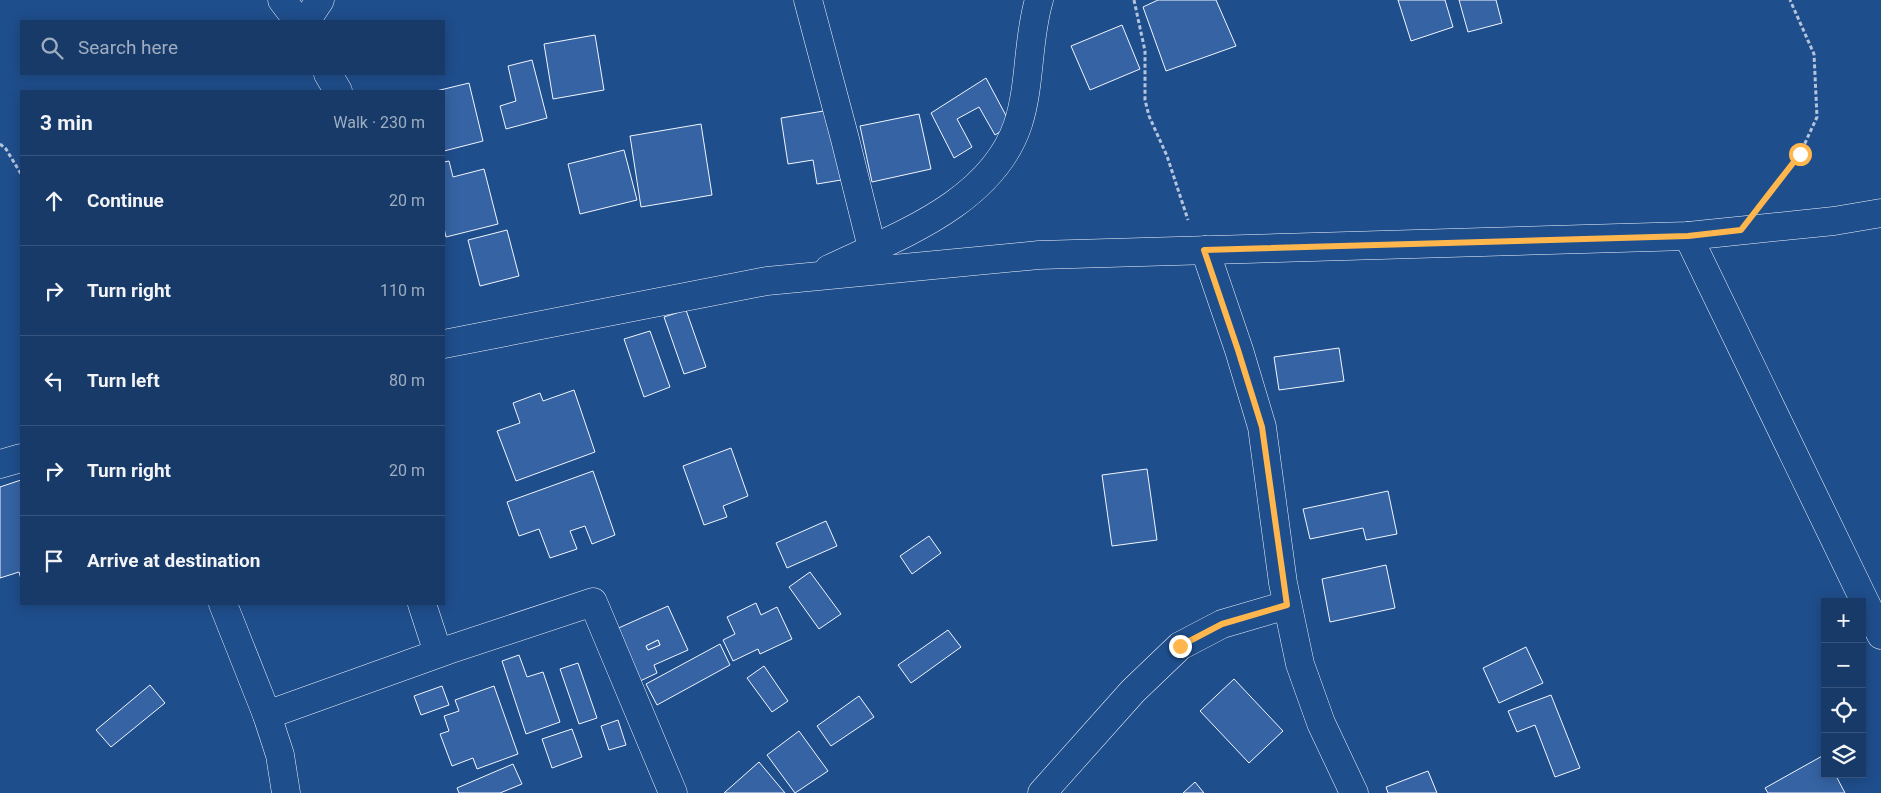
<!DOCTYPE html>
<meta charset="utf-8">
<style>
body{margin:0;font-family:Roboto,sans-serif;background:#244571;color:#f1f3f6}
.controls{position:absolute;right:15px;bottom:15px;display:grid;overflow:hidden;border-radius:0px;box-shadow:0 2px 12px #0003}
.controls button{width:45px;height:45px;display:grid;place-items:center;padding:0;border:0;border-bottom:1px solid #36547d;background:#173a69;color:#f1f3f6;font:25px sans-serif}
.stop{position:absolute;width:15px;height:15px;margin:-11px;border:4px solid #ffb74d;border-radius:50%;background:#fff}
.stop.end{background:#ffb74d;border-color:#fff;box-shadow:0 1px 5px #0008}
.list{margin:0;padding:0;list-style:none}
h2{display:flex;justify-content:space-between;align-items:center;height:65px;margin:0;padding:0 20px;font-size:21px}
h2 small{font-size:16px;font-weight:400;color:#9eadc0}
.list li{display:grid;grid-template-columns:32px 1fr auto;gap:15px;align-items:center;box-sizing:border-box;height:90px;padding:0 20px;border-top:1px solid #36547d}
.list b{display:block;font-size:19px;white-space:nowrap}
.list em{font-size:16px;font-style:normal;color:#9eadc0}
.icon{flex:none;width:28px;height:28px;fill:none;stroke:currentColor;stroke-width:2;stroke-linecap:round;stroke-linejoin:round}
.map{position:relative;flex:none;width:1881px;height:793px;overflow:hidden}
.search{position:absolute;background:#173a69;box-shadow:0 2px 12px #0003;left:20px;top:20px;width:425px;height:55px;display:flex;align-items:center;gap:12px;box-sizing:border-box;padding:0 18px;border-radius:0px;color:#9eadc0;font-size:19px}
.panel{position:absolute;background:#173a69;box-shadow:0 2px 12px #0003;left:20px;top:90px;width:425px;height:515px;border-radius:0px}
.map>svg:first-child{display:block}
.building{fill:#3563a3;stroke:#f2f6ff;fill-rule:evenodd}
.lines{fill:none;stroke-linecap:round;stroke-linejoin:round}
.minor-casing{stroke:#f2f6ff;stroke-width:29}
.path{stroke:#b3c4dc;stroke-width:3;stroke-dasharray:4 2.5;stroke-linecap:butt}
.minor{stroke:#1f4e8c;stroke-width:28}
.route{stroke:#ffb74d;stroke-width:6}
</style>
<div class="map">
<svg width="1881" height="793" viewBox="0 0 1881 793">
<rect width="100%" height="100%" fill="#1f4e8c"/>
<g class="building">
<polygon points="1158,0 1216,0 1236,46 1166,71 1143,7"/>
<polygon points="1398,0 1445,0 1453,27 1411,41"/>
<polygon points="1459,0 1496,0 1502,23 1468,32"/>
<polygon points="1122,25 1140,69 1090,90 1071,46"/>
<polygon points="595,35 604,90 553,99 544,44"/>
<polygon points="532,60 547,118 506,129 500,106 516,101 508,66"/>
<polygon points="986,78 1011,125 995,135 979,107 957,119 972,147 954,158 931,113"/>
<polygon points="469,83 483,141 444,151 444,91 436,91"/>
<polygon points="830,110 841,180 817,184 813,160 788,164 781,118"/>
<polygon points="919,114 931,169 872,182 860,126"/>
<polygon points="701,124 712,195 641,207 630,136"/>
<polygon points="624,150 637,200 580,214 568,164"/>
<polygon points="449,161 453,177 484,169 498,224 446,237 444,228 444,162"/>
<polygon points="507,230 519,276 480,286 468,240"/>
<polygon points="686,310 706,367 684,374 664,317"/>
<polygon points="650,331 670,387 644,397 624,339"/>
<polygon points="1339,348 1344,381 1279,390 1274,357"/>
<polygon points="574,390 595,452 516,481 497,431 520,423 513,403 540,393 543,401"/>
<polygon points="731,448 748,496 723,506 727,517 704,525 683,466"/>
<polygon points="1147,469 1157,540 1112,546 1102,475"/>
<polygon points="593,471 615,535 592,544 585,526 570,531 577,549 550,558 539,529 519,536 507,502"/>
<polygon points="21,480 21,579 19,572 0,578 0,487"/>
<polygon points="1388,491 1397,534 1366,540 1363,528 1310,539 1303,509"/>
<polygon points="826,521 837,546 787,568 776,543"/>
<polygon points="929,536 941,553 912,574 900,556"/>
<polygon points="1386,565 1395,608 1330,622 1322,579"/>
<polygon points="810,572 841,614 819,629 789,587"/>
<polygon points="756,603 761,615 777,607 792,639 760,654 758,649 733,661 723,640 735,634 727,617"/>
<path d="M668,606L688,650L654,665L657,673L638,682L614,630ZM658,640L660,645L648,650L646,646Z"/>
<polygon points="948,630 961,647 911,683 898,665"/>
<polygon points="658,640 660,645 648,650 646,646"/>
<polygon points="720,644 730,665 657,705 646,684"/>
<polygon points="1526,647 1543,683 1499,703 1483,668"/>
<polygon points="519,655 527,677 543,672 560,722 526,734 502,661"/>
<polygon points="578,663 597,718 579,724 560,669"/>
<polygon points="764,666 788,701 772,712 747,678"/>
<polygon points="1234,679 1283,731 1249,763 1200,711"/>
<polygon points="150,685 165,703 111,747 96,730"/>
<polygon points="442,686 449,705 421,715 414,696"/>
<polygon points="494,686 518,754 477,769 473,758 452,766 440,734 449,731 444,716 459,711 455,700"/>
<polygon points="1551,695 1580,768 1555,777 1535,725 1517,732 1508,711"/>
<polygon points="859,696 874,717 831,746 817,726"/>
<polygon points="618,720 626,745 609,750 601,726"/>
<polygon points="572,729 582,757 552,768 542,739"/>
<polygon points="799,731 828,771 795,793 767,755"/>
<polygon points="1824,755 1825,774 1835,774 1845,793 1768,793 1765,788"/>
<polygon points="759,762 785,793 724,793"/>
<polygon points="513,764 522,784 500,793 459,793 457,788"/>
<polygon points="1428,771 1437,793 1388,793 1386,787"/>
<polygon points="1195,782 1204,793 1183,793"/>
</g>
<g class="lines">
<defs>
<g id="minor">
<polyline points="282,0 298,21"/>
<polyline points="808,0 845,139 872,248"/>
<polyline points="306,21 320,0"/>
<polyline points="328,74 338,91"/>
<polyline points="1688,236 1881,635"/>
<polyline points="1205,250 1239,350 1262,427 1283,583 1300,664 1321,723 1354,793"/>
<path d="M829,269C898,236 992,203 1018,124C1031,84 1027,40 1039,0"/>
<polyline points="444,344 767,281 1039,255 1688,236 1834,221 1881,213"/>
<polyline points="0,464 21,458"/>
<polyline points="223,604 267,715 280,755 286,793"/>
<polyline points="422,604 438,653"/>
<polyline points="267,715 448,650 593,602 673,793"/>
<polyline points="1042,793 1133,691 1180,646 1222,624 1287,605"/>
</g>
</defs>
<use href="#minor" class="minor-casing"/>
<g class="path">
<polyline points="1134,0 1145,51 1145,100 1149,116 1167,156 1188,220"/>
<polyline points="0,144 6,149 21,174"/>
<polyline points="1768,197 1800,154 1817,117 1814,54 1790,0"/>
</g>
<use href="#minor" class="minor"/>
</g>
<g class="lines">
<polyline class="route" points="1180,646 1222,624 1287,605 1262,427 1238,350 1204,250 1688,236 1741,230 1800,154"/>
</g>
</svg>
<div class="controls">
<button>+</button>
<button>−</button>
<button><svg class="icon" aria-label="locate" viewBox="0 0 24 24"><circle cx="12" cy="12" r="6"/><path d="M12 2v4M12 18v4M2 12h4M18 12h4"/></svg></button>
<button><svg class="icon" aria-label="layers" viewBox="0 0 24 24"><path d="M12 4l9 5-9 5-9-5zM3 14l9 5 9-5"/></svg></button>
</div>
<div class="stop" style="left:1800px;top:154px"></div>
<div class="stop end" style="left:1180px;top:646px"></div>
<div class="search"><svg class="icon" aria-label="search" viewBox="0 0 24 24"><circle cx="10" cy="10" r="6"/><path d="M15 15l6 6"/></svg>Search here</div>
<section class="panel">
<h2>3 min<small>Walk · 230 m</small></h2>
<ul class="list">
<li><svg class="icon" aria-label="ahead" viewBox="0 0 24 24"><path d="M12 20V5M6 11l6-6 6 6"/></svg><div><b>Continue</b></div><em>20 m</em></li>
<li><svg class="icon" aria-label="right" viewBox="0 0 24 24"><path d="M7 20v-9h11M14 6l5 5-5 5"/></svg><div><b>Turn right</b></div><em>110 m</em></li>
<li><svg class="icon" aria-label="left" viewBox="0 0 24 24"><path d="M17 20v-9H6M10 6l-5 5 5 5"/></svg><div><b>Turn left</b></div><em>80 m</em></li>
<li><svg class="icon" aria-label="right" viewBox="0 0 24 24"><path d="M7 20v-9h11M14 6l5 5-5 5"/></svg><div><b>Turn right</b></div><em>20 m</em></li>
<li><svg class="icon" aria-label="arrive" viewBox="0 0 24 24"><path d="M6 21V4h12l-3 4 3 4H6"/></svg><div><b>Arrive at destination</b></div></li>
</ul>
</section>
</div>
